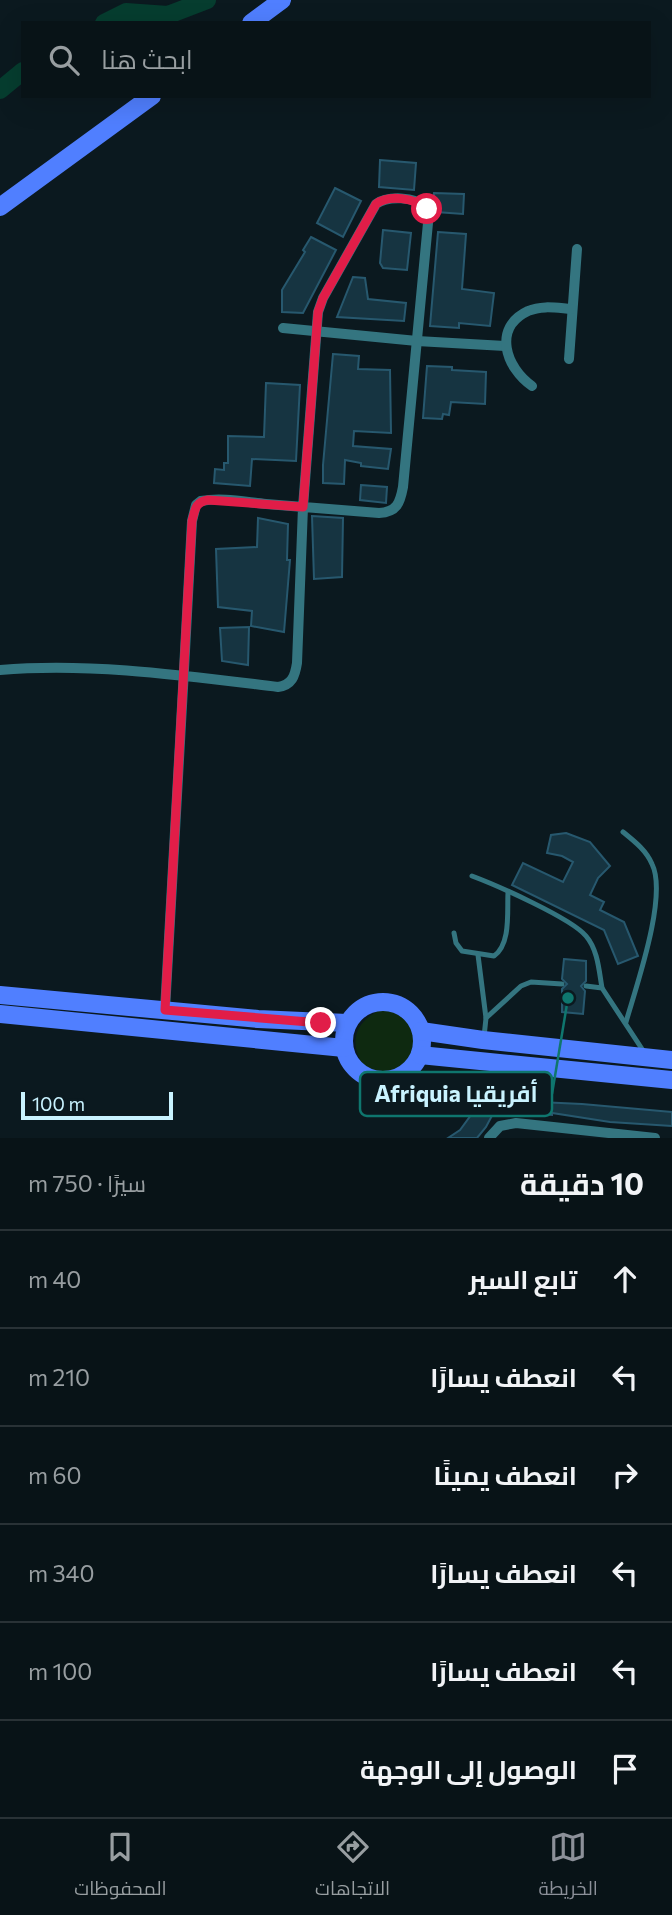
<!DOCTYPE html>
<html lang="ar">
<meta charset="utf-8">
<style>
body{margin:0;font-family:Commissioner,Cairo,sans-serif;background:#111c20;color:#f1f3f6;direction:rtl}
.scale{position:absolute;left:21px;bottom:18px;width:152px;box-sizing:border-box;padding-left:7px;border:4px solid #c9f3ff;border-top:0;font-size:19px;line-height:24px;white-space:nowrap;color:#c9f3ff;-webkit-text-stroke:5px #0b191f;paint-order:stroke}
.stop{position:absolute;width:21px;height:21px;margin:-16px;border:5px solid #e11d48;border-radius:50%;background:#fff}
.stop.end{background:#e11d48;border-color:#fff;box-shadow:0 2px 7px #0008}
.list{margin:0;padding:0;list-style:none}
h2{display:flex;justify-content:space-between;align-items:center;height:91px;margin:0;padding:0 28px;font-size:30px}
h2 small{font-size:23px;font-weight:400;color:#989ea1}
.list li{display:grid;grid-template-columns:46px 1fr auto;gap:21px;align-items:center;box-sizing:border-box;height:98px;padding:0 28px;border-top:2px solid #293236}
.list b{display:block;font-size:26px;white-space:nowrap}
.list em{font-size:23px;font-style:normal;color:#989ea1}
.icon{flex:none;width:38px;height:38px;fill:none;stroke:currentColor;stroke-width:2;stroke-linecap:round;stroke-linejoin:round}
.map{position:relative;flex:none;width:672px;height:1138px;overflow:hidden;direction:ltr}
.search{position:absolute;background:#081317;box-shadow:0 7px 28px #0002;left:21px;right:21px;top:21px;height:77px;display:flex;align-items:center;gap:18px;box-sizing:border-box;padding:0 24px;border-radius:0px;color:#989ea1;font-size:26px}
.sheet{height:679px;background:#081317}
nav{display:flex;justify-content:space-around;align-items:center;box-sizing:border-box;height:98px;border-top:2px solid #293236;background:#081317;font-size:19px;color:#989ea1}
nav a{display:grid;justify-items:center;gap:4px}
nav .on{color:#8c9099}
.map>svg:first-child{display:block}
.green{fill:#0e2910}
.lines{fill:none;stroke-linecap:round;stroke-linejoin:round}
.river{stroke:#063d2f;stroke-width:18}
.building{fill:#163441;stroke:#27586e;stroke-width:2}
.service{stroke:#347580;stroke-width:5}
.minor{stroke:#347580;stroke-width:10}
.primary{stroke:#507fff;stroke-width:18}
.route{stroke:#e11d48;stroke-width:9}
.leader{fill:none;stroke:#0f766e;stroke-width:2.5}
.callout-dot{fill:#0f766e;stroke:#0b191f;stroke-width:2.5}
.callout{fill:#0b191f;stroke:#0f766e;stroke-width:2.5}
.callout-label{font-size:23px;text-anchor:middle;font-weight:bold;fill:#c9f3ff}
</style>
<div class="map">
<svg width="672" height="1138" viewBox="0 0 672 1138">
<rect width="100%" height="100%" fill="#0b191f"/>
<path class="green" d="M380,1010C407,1010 415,1023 418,1047L399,1072L381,1073L366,1069C348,1045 353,1023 380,1010Z"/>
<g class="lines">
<g class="river">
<polyline points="104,23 126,12 168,15 207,0"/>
<polyline points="0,90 23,71"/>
</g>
</g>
<g class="building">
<polygon points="380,160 416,163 414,190 379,187"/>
<polygon points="335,188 361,201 343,237 317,223"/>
<polygon points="434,193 464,194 463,214 436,212 433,205"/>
<polygon points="383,230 411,233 407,270 383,268 380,263"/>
<polygon points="438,232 466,234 462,289 494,293 490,326 459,323 459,328 430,326"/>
<polygon points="311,237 336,250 303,313 282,312 282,290 305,252 303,250"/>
<polygon points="353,277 365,278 368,299 406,303 404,321 337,317"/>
<polygon points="333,354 359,356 358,369 390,370 391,433 354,431 353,446 391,449 388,469 361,466 361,463 345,460 344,484 323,483 323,465"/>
<polygon points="427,366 452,367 452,370 486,372 485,404 451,402 449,415 443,414 442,419 423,418"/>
<polygon points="266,383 300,385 296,461 252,459 250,486 214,483 215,469 224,470 224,463 228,463 228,436 264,437"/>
<polygon points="361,485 387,487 386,503 360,500"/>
<polygon points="312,516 343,518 342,577 314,579"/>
<polygon points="258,518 288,524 287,560 290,560 284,632 251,626 252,611 218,607 216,549 257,547"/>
<polygon points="249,627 248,665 222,661 220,628"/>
<polygon points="566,833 590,842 610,866 598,878 590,895 604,902 600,910 624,922 638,956 618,964 604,930 512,885 523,863 563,882 573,862 562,856 547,853 551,835"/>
<polygon points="564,959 586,961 586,981 581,986 585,991 583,1014 562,1012 562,989 567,984 562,979"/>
<polygon points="507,1097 539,1102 582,1104 672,1112 672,1126 610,1122 552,1113 552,1115 538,1114 506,1111"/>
<polygon points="482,1100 495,1110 486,1127 477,1138 448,1138 460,1130"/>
</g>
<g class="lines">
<g class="service">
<path d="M623,832C634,841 646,850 652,864C668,896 636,987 626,1022"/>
<path d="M472,876C496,885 571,918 586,936C598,950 599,971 602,988"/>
<path d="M454,933L456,943L462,951L494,956C511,944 507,912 508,893"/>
<polyline points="478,955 486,1018"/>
<polyline points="586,986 602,988 644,1052"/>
<polyline points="484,1037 486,1018 521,986 531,982 562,984"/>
</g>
<g class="minor">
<polyline points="283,328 417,341 505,346"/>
<polyline points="569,359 577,249"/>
<path d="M532,386C506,368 492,328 528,311C542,305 557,308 571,309"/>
<path d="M0,670C90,662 188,676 278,687C292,685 295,676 297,663L303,507L318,312L323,298L376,204C387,196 415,196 425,207C429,212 428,217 428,223L403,487C400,503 397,512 379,513C342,510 304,507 266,504C245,502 222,497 201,501L196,505L192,521C183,684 175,847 165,1010"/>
<polyline points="489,1138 500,1126 516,1123 655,1138"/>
</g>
<g class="primary">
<polyline points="251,23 282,0"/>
<polyline points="0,207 152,96"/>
<polyline points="0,995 258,1019 347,1023"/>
<circle cx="383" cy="1041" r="39"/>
<polyline points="0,1014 344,1048"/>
<polyline points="421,1031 483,1040 672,1060"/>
<polyline points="420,1055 672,1080"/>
</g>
</g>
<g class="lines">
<path class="route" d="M321,1023L165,1010L192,521C195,510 195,502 208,500L303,507L318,312L323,298L376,204C389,194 415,198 427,209"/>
</g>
<path class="leader" d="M568 998L552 1094"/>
<circle class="callout-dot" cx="568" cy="998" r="7"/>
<rect class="callout" x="360" y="1072" width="192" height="44" rx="7"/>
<g class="callout-label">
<text x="456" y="1102">Afriquia أفريقيا</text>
</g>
</svg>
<div class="scale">100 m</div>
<div class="stop" style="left:427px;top:209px"></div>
<div class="stop end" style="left:321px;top:1023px"></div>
<div class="search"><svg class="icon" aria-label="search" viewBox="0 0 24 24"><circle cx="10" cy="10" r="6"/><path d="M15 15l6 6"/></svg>ابحث هنا</div>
</div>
<section class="sheet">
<h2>10 دقيقة<small>سيرًا · 750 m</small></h2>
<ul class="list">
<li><svg class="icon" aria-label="ahead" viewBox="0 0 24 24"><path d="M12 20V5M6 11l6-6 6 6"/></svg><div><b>تابع السير</b></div><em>40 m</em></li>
<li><svg class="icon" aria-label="left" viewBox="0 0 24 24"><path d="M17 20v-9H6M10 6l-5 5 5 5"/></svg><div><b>انعطف يسارًا</b></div><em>210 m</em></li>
<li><svg class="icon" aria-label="right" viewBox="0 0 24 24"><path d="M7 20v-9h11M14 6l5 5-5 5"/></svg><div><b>انعطف يمينًا</b></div><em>60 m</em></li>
<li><svg class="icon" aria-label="left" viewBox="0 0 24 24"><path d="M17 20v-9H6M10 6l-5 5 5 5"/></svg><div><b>انعطف يسارًا</b></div><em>340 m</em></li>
<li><svg class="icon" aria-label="left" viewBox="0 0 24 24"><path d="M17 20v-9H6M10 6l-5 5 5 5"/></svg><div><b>انعطف يسارًا</b></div><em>100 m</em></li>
<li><svg class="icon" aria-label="arrive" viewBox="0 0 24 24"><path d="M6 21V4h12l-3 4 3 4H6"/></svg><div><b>الوصول إلى الوجهة</b></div></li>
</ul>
</section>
<nav>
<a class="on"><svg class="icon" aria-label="map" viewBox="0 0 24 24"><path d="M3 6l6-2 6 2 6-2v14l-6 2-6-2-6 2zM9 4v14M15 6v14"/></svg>الخريطة</a>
<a><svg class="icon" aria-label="directions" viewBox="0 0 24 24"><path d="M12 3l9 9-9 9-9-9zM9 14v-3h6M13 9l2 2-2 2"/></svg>الاتجاهات</a>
<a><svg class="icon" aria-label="saved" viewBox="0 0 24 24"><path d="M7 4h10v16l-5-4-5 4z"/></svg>المحفوظات</a>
</nav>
